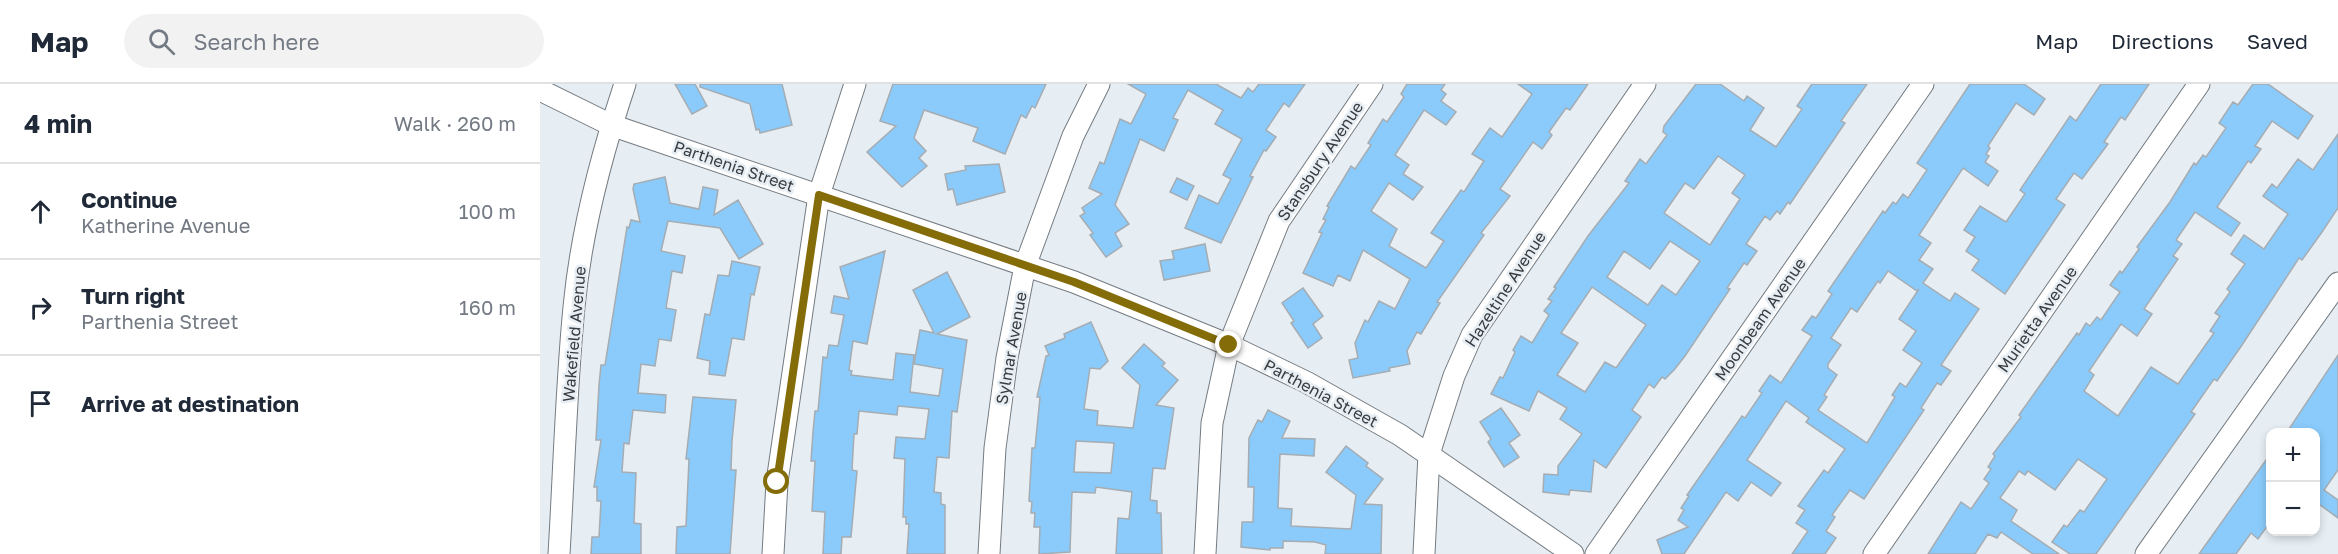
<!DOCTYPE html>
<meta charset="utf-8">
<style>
body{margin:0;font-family:"Golos Text",sans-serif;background:#f2f2f3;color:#1f2937}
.controls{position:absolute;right:18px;bottom:18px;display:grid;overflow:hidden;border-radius:12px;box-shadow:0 3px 9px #0003}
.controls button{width:54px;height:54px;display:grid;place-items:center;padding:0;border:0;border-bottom:2px solid #e0e1e3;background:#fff;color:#1f2937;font:30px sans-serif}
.stop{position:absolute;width:18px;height:18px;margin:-14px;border:4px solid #846c08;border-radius:50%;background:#fff}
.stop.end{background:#846c08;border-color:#fff;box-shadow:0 2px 6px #0008}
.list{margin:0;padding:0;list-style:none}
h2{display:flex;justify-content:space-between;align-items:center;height:78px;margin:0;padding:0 24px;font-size:26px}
h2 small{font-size:20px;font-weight:400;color:#747a83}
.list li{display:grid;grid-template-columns:39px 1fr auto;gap:18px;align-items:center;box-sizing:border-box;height:96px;padding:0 24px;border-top:2px solid #e0e1e3}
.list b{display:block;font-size:22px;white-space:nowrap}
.list p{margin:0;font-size:20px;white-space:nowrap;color:#747a83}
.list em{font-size:20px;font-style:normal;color:#747a83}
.icon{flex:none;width:33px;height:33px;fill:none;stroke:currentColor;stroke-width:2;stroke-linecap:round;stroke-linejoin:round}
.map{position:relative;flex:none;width:1798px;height:470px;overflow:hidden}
header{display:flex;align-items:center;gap:36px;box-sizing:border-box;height:84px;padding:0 30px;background:#fff;border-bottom:2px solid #e0e1e3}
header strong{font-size:28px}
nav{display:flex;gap:33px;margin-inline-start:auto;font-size:21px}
.search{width:420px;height:54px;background:#f2f2f3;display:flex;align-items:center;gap:15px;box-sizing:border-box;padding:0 21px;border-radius:33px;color:#747a83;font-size:22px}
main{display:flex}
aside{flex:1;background:#fff}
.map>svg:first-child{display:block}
.building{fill:#8acbfb;stroke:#a5acb2;stroke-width:1.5;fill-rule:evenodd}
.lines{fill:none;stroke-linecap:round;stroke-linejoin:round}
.minor-casing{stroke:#747b81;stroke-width:23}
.minor{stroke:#fff;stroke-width:21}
.route{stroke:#846c08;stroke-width:8}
.labels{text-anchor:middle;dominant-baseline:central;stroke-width:5;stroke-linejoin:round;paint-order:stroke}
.street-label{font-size:16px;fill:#393c3e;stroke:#e6eef4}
</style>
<header>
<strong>Map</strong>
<div class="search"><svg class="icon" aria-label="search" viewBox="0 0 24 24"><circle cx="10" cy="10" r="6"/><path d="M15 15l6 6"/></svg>Search here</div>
<nav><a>Map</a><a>Directions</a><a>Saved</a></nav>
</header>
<main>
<aside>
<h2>4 min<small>Walk · 260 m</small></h2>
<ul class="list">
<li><svg class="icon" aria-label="ahead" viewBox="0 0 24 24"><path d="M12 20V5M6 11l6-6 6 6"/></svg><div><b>Continue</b><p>Katherine Avenue</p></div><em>100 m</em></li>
<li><svg class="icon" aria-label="right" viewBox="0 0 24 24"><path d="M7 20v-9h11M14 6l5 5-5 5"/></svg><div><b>Turn right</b><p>Parthenia Street</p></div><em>160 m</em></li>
<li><svg class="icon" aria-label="arrive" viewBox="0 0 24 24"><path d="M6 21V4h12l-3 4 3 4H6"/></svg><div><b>Arrive at destination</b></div></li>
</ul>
</aside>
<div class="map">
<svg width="1798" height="470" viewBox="0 0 1798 470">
<rect width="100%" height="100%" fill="#e6eef4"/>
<g class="building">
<polygon points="135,0 155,0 167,22 152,30"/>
<polygon points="160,0 242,0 252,41 220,49 219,45 216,46 210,20 160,3"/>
<polygon points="353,0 506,0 495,24 492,22 486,34 481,31 465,70 433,57 438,44 384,26 374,54 386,67 379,74 387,82 362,103 327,68 356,42 340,37"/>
<polygon points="588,0 676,0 701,14 708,4 713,8 719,0 765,0 749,23 744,19 726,46 736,53 726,67 724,66 710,92 713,93 681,159 645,144 659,111 678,120 691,95 683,91 702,55 675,40 683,26 648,6 633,34 638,36 624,67 600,55 575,121 589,140 575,149 582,162 566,173 550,151 553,149 540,132 545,129 542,124 562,110 549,104 560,78 564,80 580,35 591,40 606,10"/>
<polygon points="867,0 905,0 901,6 906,10 901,17 916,28 906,41 884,26 855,71 869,81 863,90 883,103 873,116 849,99 831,127 857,145 849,162 886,184 904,157 891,149 921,106 924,108 944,77 932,70 950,44 962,53 992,10 978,0 1048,0 1030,26 1026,24 1009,48 1012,51 1002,65 993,58 960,105 970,112 941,149 944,151 897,218 900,219 881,250 877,248 867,267 870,280 849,284 850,287 813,294 809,276 818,274 815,259 825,236 828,238 839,217 855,225 870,195 823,166 810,197 798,191 793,202 763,189 782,149 779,148 786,136 783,135 789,123 787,122 811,82 815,85 831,61 828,59 843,35 847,38 864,13 861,10"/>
<path d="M1156,0H1180L1204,17L1207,12L1224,24L1210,46L1236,63L1262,25L1257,22L1272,0H1327L1301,37L1305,39L1250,120L1248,118L1240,130L1237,127L1230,136L1225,132L1206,160L1217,167L1207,181L1204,179L1187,204L1190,205L1145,272L1134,286L1125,295L1122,293L1114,304L1109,300L1092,326L1101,333L1066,384L1054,376L1051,408L1030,406L1029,411L1003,408L1004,390L1018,391V382L1042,350L1020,335L1027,324L998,307L989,327L951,310L960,293L963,294L975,268L973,266L981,252L992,259L1009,231L1004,227L1012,217L1008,215L1016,204L1014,203L1048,152L1089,99L1085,97L1100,75L1106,80L1127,51L1123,48L1124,42ZM1178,72L1205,91L1192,109L1200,115L1170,161L1124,129L1145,99L1154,105ZM1130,157L1160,177L1136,211L1122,201L1108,221L1067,193L1084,167L1110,185ZM1052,203L1106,241L1076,284L1065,278L1045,308L1017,291L1038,259L1021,249Z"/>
<path d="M1430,0H1484L1505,15L1494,31L1476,19L1448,62L1450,64L1446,70L1449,72L1445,78L1458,87L1448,102L1423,84L1379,151L1391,159L1379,176L1393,185L1383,199L1410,217L1415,209L1439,225L1401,281L1411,287L1401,301L1397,299L1381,324L1384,326L1324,415L1310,406L1292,431L1295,433L1286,447L1296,454L1285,470H1252L1268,447L1256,439L1265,426L1258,422L1284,386L1288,389L1305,365L1266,338L1269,334L1246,317L1207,376L1241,399L1231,412L1211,398L1198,417L1186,408L1144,470H1122L1117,456L1148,443L1138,436L1144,426L1141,424L1149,412L1147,411L1202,332L1205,334L1222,309L1219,307L1230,291L1241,299L1272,252L1262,246L1272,232L1276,234L1292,210L1288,207L1343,127L1345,129L1353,118L1356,120L1363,110L1368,114L1387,86L1377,79ZM1348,187L1377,207L1379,205L1359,235L1376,247L1363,266L1382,279L1366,303L1360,299L1352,311L1355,313L1327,359L1278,326L1287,313L1284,311L1297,291L1288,284V280L1301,261L1291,254L1311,224L1317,228L1338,197L1340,199Z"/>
<polygon points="1561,0 1609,0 1585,36 1581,33 1564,58 1568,60 1542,95 1534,89 1516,115 1525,121 1465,210 1432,186 1439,176 1426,167 1435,153 1424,146 1440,122 1466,138 1485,110 1480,106 1530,32 1536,37"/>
<polygon points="1713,0 1728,0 1773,32 1758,55 1732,37 1715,62 1721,65 1711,79 1708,77 1677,123 1700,139 1691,152 1655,128 1636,156 1642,160 1633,172 1638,175 1604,225 1612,230 1597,252 1581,240 1549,287 1554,291 1544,307 1578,332 1611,283 1638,300 1674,249 1670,247 1680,232 1675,229 1690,208 1687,205 1705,180 1691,170 1704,151 1724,165 1748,130 1723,112 1732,100 1737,104 1758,75 1773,86 1798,50 1798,124 1782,148 1762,176 1759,174 1702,261 1677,297 1674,295 1651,328 1655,330 1556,470 1530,470 1512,458 1524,441 1527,443 1540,426 1544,428 1567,395 1538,375 1515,406 1488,387 1485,391 1479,387 1460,414 1477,426 1471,437 1519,470 1493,470 1461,448 1457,454 1448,450 1435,470 1388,470 1421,418 1431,425 1449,399 1444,395 1451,385 1448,383 1455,372 1453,370 1481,333 1479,331 1537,249 1539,251 1546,239 1550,242 1557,233 1561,236 1580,208 1570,201 1580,187 1582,189 1599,165 1597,163 1630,118 1654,79 1656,81 1663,71 1666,73 1686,44 1679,39 1693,18 1698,21"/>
<polygon points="459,80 465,108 417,121 413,105 408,106 405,90 426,86 425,82"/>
<polygon points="125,93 130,119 159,125 163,103 178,106 174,131 198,116 223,160 199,175 180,144 128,137 121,167 145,172 142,189 132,187 126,224 136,226 131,257 119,255 115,282 101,280 98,309 126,311 125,329 93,326 89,360 84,359 82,388 96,389 94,439 101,440 101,470 51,470 52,453 59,453 61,417 57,417 57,403 54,403 61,356 56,356 59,301 61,281 65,281 87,143 89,144 91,136 100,138 93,105 94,100"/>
<polygon points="637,94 654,102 647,116 630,108"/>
<polygon points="665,160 670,187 624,196 620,177 634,175 632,167"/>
<polygon points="345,167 327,260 313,257 309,286 312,287 311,291 353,296 356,269 374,271 370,308 399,312 403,285 374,280 380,246 394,249 373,206 407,188 430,233 397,250 427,256 417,328 412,327 409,374 397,373 394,408 401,409 401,420 405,421 405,470 367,470 369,440 366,440 366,433 363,433 365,375 354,374 356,353 385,355 389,325 358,322 357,331 319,327 317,350 314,350 312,386 317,387 311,453 302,453 301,470 283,470 285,428 272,427 275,377 271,377 273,348 275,327 278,327 283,273 287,274 289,261 298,262 304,231 291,229 294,212 309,215 300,183"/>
<polygon points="192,177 220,183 214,211 211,210 204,256 192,254 185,292 169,290 170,277 157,274 165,230 170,231 178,191 189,192"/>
<polygon points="763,204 783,232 773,240 782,254 768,264 751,239 754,237 742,219"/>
<path d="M551,238L568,277L560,285L550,284L544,325L558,327L557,341L593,344L600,301L582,284L604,260L625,279L622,282L638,296L616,321L634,324L625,385L613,384L610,416L617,417V429H621L622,470H576L578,434L589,435L592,408L556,403L555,409L532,408L530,468L499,470L500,443H494L495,429H491L492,418L489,417L492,364H495L500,313H497L506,272L509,271L505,262L525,254L524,250ZM536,357L574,359L571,389L534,388Z"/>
<polygon points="1798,271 1798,386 1784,406 1798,416 1798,434 1776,418 1776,348 1747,348"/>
<polygon points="153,313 196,316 192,357 191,386 196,386 190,470 136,470 137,443 146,442 149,375 146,375"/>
<polygon points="961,324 980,351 969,359 979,373 964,383 948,358 951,355 940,338"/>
<polygon points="728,326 750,337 742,354 775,355 774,372 740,370 738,424 752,425 751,442 811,445 816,411 786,388 806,362 828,379 826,382 843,395 824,420 842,421 841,470 785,470 786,461 775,458 743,457 743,464 730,464 730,466 701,463 702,438 713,438 714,403 708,403 709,354 718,336 722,338"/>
<polygon points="1731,369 1731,437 1718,455 1711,449 1696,470 1659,470"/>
</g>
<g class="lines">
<defs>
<g id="minor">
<polyline points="0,6 71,41 534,198 689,261 766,298 860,351 1033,470"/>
<path d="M19,470C24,388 26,305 34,223C41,148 61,72 85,0"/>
<polyline points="233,470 237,398 279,111 315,0"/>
<polyline points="449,470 455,364 467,274 485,182 533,52 559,0"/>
<polyline points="665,470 672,339 689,261 739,137 832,0"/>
<polyline points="884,470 889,370 914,292 932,251 1105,0"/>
<polyline points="1056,470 1383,0"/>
<polyline points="1334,470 1659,0"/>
<polyline points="1606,470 1798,199"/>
</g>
</defs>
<use href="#minor" class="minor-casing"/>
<use href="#minor" class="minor"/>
</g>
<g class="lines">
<polyline class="route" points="237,398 279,111 534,198 689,261"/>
</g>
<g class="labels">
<g class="street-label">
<text transform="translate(780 77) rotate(-56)">Stansbury Avenue</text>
<text transform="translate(194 82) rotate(19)">Parthenia Street</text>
<text transform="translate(965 205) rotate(-57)">Hazeltine Avenue</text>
<text transform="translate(1220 235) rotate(-55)">Moonbeam Avenue</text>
<text transform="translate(1497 235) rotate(-55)">Murietta Avenue</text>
<text transform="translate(34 250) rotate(-85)">Wakefield Avenue</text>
<text transform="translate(471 264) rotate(-80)">Sylmar Avenue</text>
<text transform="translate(781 309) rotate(28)">Parthenia Street</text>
</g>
</g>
</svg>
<div class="controls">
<button>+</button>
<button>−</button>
</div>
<div class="stop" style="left:237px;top:398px"></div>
<div class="stop end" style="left:689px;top:261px"></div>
</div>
</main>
